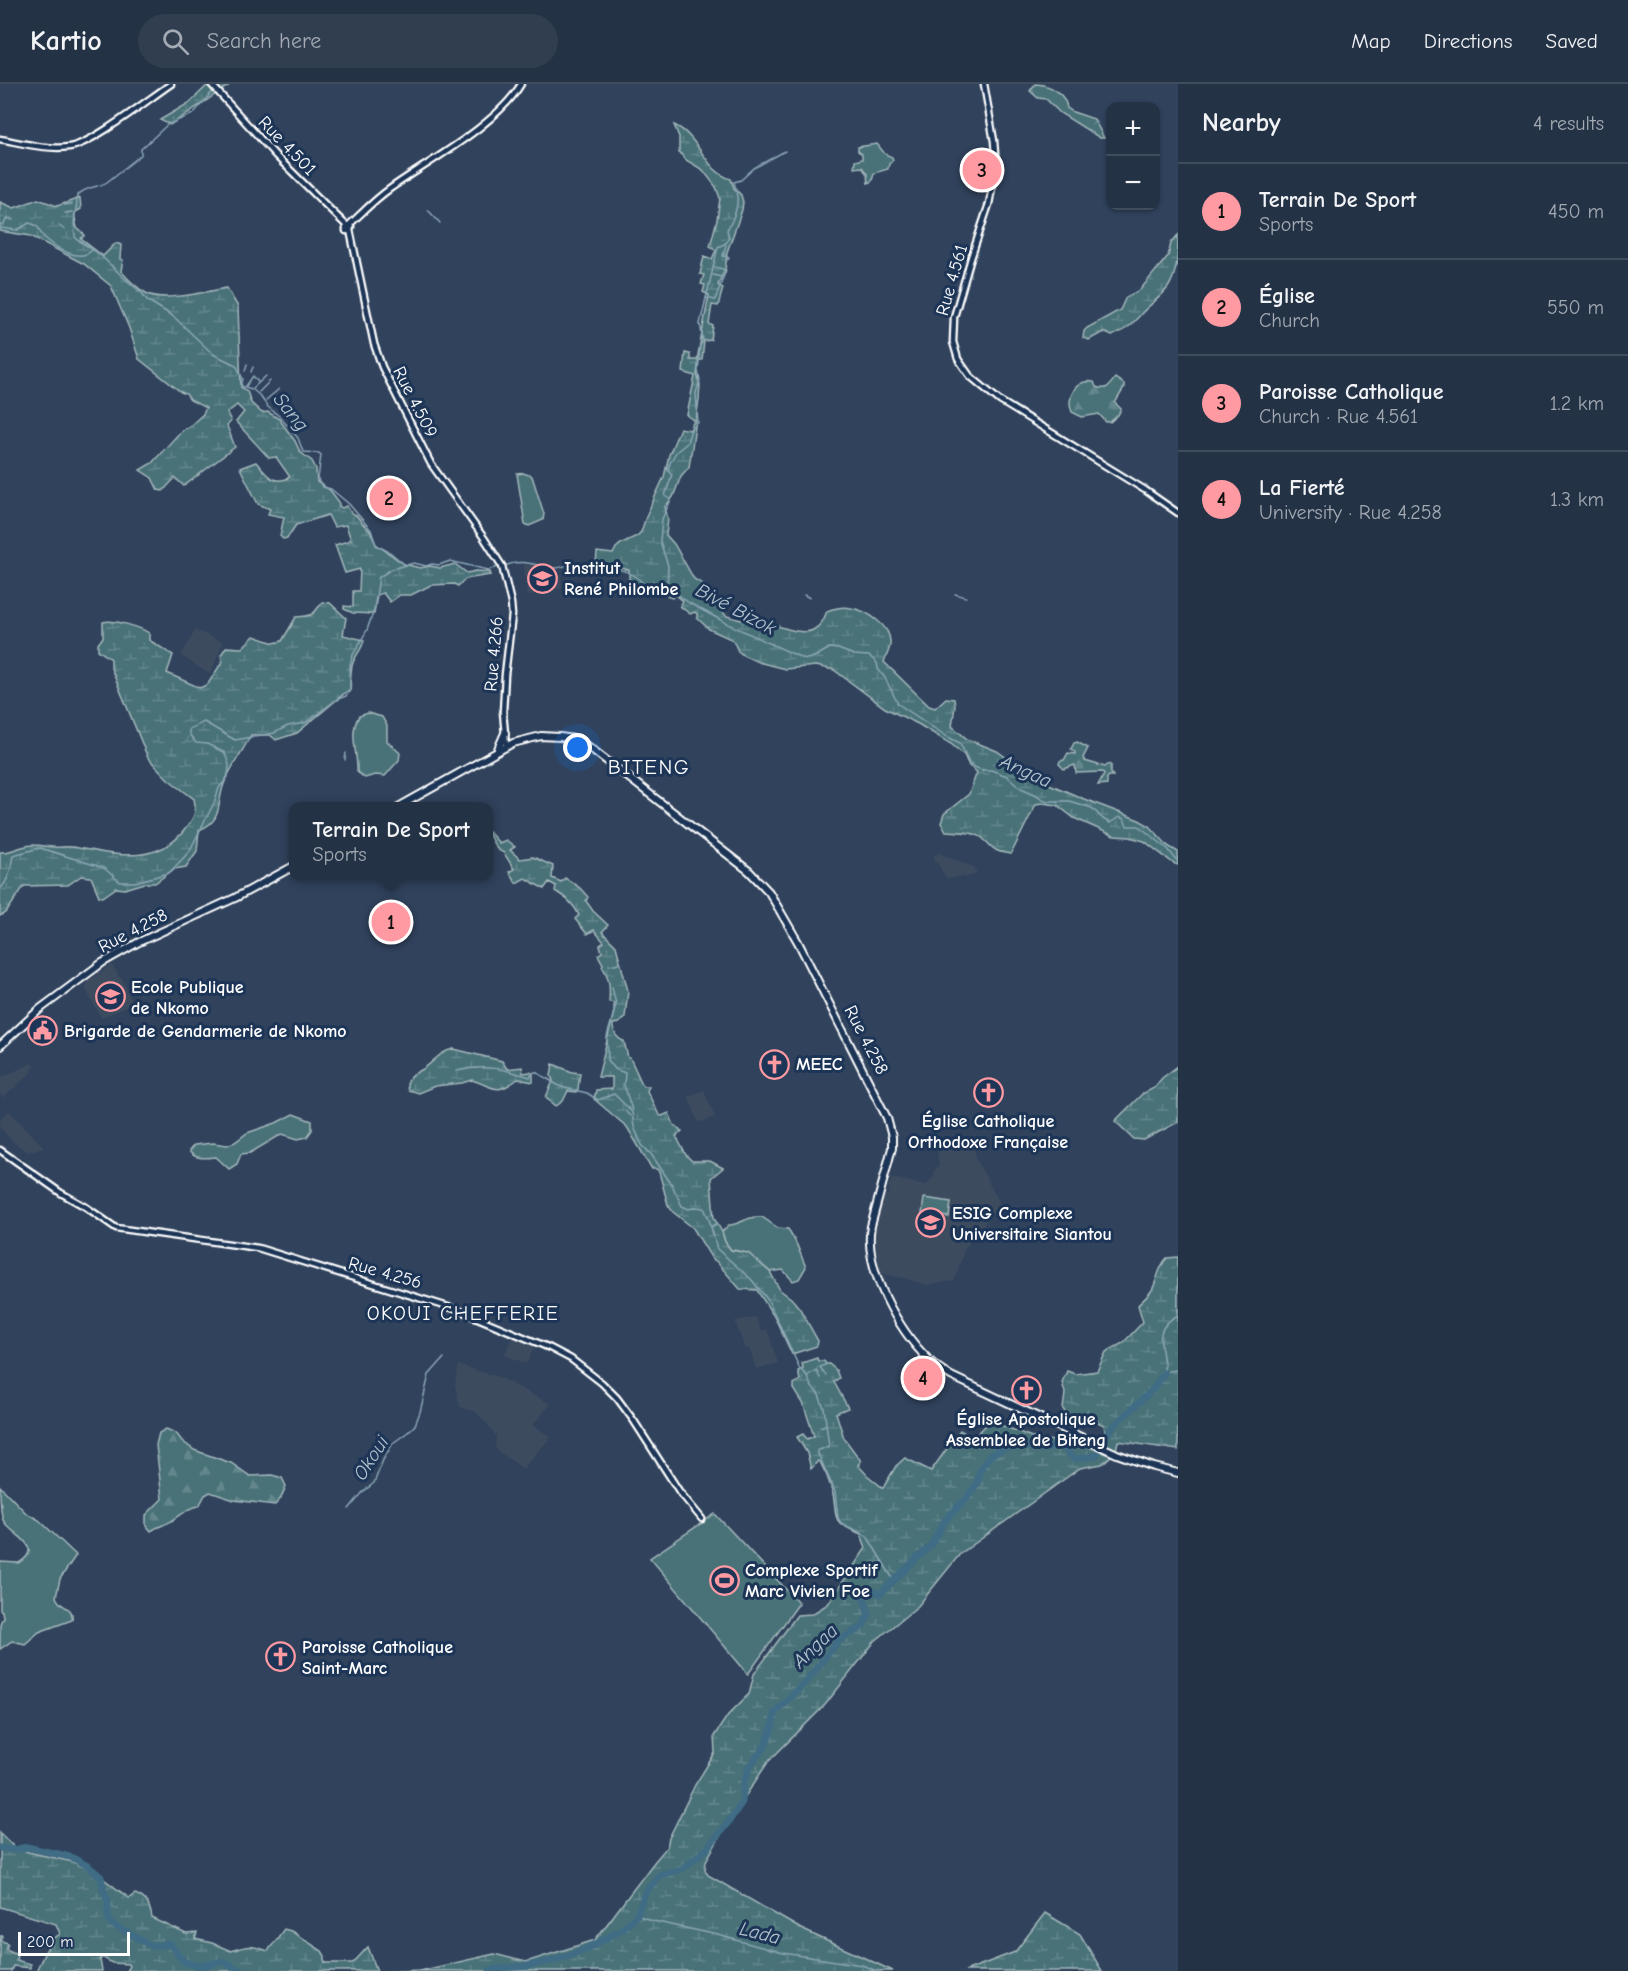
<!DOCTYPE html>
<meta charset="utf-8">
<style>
body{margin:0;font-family:"Comic Neue",sans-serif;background:#303e50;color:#f1f3f6}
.controls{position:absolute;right:18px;top:18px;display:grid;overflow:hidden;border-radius:12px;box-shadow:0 2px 4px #0004}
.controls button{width:54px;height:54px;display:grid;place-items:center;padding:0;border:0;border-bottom:2px solid #414d5e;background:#243245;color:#f1f3f6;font:30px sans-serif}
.scale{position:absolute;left:18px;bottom:15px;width:112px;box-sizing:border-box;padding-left:6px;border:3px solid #fff;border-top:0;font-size:16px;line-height:21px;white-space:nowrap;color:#fff;-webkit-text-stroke:4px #1d3557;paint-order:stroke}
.you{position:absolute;left:578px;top:664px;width:21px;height:21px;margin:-15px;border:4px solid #fff;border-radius:50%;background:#1a73e8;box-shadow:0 0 0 9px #1a73e833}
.badge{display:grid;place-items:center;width:39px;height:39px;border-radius:50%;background:#ff9aa2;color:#111;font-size:20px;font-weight:700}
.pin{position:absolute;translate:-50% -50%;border:3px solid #fff;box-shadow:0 2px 6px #0006}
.popup{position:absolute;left:289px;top:718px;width:204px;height:78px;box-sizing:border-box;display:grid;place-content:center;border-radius:12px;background:#243245;filter:drop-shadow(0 2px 4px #0005);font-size:20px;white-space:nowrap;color:#a3aab3}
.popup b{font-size:22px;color:#f1f3f6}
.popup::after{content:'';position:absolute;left:50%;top:100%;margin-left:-12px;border:12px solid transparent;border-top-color:#243245}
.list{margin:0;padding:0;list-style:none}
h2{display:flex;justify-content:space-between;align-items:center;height:78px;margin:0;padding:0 24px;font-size:26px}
h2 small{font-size:20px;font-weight:400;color:#a3aab3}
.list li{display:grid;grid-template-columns:39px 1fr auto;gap:18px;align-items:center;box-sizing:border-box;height:96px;padding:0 24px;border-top:2px solid #414d5e}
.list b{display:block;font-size:22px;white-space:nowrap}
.list p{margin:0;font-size:20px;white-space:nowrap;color:#a3aab3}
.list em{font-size:20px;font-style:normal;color:#a3aab3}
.icon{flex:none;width:33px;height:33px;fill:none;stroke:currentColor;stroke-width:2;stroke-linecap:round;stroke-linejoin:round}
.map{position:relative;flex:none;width:1178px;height:1887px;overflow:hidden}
header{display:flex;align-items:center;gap:36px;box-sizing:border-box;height:84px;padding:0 30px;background:#243245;border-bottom:2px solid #414d5e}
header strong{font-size:28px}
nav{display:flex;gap:33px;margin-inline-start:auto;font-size:21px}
.search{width:420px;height:54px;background:#303e50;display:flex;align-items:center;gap:15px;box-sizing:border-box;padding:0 21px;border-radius:33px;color:#a3aab3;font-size:22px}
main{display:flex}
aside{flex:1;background:#243245}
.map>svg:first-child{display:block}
.built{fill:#3d4b5f}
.green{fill:#497278;stroke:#a4b8bc;stroke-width:1.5}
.forest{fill:url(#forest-firs);stroke:#a4b8bc;stroke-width:1.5}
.wetland{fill:url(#wetland-marsh);stroke:#a4b8bc;stroke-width:1.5}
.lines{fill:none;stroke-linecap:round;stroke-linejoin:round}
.stream{stroke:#8ca7b6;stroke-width:1.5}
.river{stroke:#406c85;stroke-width:7}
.secondary-casing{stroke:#fff;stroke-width:9}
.highway-casing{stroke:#fff;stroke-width:10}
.secondary{stroke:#1d3557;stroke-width:4.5}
.highway{stroke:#1d3557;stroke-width:6}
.labels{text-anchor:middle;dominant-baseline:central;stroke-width:6;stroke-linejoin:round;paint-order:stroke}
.street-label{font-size:18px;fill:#fff;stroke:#1d3557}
.poi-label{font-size:18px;font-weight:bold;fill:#fff;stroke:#1d3557;text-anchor:start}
.water-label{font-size:20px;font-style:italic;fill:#b3c4ce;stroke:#1d3557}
.neighbourhood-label{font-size:20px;letter-spacing:1.5px;fill:#fff;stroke:#1d3557}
.quarter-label{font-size:21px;letter-spacing:1.5px;fill:#fff;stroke:#1d3557}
</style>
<header>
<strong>Kartio</strong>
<div class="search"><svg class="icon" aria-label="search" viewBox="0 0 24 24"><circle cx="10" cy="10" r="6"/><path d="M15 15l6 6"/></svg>Search here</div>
<nav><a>Map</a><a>Directions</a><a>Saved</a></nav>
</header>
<main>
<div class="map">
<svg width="1178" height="1887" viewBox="0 0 1178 1887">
<defs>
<pattern id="forest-firs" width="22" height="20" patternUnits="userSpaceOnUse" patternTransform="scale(1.5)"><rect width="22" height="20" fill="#497278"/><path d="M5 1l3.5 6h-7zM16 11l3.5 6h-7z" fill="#64878c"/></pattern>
<pattern id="wetland-marsh" width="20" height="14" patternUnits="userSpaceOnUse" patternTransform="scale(1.5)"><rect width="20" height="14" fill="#497278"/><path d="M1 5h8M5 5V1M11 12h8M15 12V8" fill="none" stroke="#64878c"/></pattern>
</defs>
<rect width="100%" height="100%" fill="#30425c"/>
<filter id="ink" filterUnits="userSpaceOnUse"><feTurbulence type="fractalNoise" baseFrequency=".0167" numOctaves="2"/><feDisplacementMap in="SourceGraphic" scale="12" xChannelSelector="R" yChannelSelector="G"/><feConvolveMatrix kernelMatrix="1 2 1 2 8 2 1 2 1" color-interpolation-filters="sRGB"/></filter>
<g filter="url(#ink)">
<g class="built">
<polygon points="524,481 545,481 547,488 561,491 562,504 527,512"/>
<polygon points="195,546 223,558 212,586 209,590 181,572"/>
<polygon points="939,769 974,783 977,789 965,794 964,792 947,795 933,772"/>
<polygon points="112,881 119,893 122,894 133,920 101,934 86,906 86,898"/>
<polygon points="32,979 35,984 32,985 33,987 3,1014 0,1011 0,994"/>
<polygon points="704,1006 715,1033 699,1039 688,1012"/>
<polygon points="9,1027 17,1035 44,1063 28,1068 14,1059 0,1044 0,1035"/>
<polygon points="974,1060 976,1075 1003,1125 988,1130 982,1147 966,1162 954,1197 926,1201 907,1195 880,1189 875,1153 879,1129 885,1111 888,1111 890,1105 888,1104 892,1094 926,1101 934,1092 933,1088 939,1081 937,1065"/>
<polygon points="756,1233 761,1247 767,1245 778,1279 756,1285 749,1264 745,1265 735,1237"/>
<polygon points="512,1254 534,1263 527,1280 504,1271"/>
<polygon points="458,1281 499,1293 551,1320 533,1341 551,1353 523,1385 495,1365 496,1352 488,1341 476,1328 460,1323 455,1301"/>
</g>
<g class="green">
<polygon points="877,60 885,70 892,73 893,76 889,80 888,85 874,89 872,97 868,99 867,90 862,83 854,84 855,77 862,75 862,70 858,67 858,63"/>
<polygon points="523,389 532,392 544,430 543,436 529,442 525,440 517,390"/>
<path d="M368,629L382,633L387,642V657L400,669L399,676L385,692L375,691L365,694L357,688C358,668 348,650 359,632Z"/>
<polygon points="399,820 410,832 386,850 384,848 380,850 373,843"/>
<path d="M293,1030L312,1037V1046L307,1053L298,1055L282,1050L250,1069L241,1070L237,1080L229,1085L216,1073C206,1074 195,1076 189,1067L194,1061L213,1059L227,1061L235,1058L247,1049L276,1039Z"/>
<polygon points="924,1114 951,1118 949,1133 922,1130"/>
<path d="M755,1133H762L778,1144L788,1145C798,1159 799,1168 806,1183L799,1195L793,1197L783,1186L770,1188C760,1179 745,1166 731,1166L725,1158L722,1148L729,1141C738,1141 746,1134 755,1133Z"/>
<path d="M0,1402L26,1429L39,1436L76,1471L60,1495L56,1513C61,1526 74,1521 72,1536L39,1548L25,1560L12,1557L0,1565V1540L3,1533L2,1527L0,1526V1478L19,1479C47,1462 9,1450 3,1436C0,1426 0,1413 0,1402Z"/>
<polygon points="715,1430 799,1519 748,1590 650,1474"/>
</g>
<g class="forest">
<path d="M1035,0C1049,0 1065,9 1067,24L1073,28L1094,35L1104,54H1100L1060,29L1046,15L1038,14L1030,7Z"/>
<path d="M1115,294L1124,300V304L1115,319L1121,325L1118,331L1110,338H1106L1099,330L1082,333L1072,328C1066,313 1076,294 1094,298L1096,303C1107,307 1109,302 1115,294Z"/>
<polygon points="1077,658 1088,664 1083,674 1085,677 1105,683 1109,680 1111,681 1111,689 1113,692 1109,692 1107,694 1107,700 1098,701 1104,690 1103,688 1076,689 1075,681 1064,685 1059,680 1060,677 1064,676 1068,669 1075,670 1075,668 1071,665 1074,659"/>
<path d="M166,1345L176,1349L182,1357L194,1366L231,1379L250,1392L272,1391L282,1394L286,1402L281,1414L275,1421L234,1416L210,1408L205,1411L199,1422C187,1424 183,1430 173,1436C166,1441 158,1442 151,1447L146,1441V1431L162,1415L156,1361L159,1349Z"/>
<polygon points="0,1852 3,1852 1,1857 8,1859 6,1865 17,1870 16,1876 30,1880 30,1884 13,1882 11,1887 0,1887"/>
</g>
<g class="wetland">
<polygon points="209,0 231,0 170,41 160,36 189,19"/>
<path d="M674,41C700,52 704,87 731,95L734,104L741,111L743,118L742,126L726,171L727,172L725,185L718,201L723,204L718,222L712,221L709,240L713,242L711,256L704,257L702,276H699L697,290L700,300L699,316L689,383L681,392L673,413L665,423L668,435L666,451L674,460L694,495L703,500L707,505L708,515L727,532L741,536L751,530C762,537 801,553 813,546C821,542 824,535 827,527C835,524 842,522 851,524C866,526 892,542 890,560C890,566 886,572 884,578L929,622L935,624L946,614L954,615L955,622L952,642L967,655L997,667L1033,693L1084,715L1139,736L1150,742L1168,762L1178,768V781L1173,779L1144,757L1130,753L1114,752L1074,734L1057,721L1042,719L1036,720L1011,770C990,767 995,764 981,753C972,747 957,748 946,747L941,739L944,730L969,710L977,688L969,682L964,671L951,660L918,640L885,624L834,586L816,582L785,585L758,578L743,571L738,567L733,556L709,545L697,534V530L695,528L690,530L680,522L683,517L676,511L672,514L655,504L648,505L629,497V486L610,481L596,480L597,468L613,470L616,464L622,459L637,452L641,448L647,430L664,393L669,371L680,344L690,346L694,336L687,331L695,292L683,288L685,269L690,270V276H697L709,211L703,208L705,201L701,200L704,191L700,190L704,172L712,175L716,166L710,162L717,136L720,114L716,103L703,86L686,76L679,68V53Z"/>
<path d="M80,114L81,125L74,129L77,144L85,151L81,155L103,172L116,159L121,161L120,175L123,176L121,187C128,195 137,204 146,209C162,219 208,207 227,204L238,223L241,303L247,307L251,319L262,329L268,328L279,335L295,357L300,368L312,377L316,385L317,398L330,406L339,418V422L342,424L347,422L351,429L357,432L362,439L370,447L376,460L404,480L420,484L430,482L440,484L455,480L467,489L476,487L490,488L491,491L465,495L458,502L454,500L431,501L411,511H400L390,518L383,509L377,511L374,530L353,529L344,525V522L353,523V507H359L360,485L345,489L335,461L351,456L346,441L334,443L328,431L296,441L287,454L283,455L280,452L284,433L268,430L270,425L258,420L240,384L256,378C267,391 273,402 290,393L276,373L269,374L236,338L244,328L237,321L227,329L231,337L227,342L235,363L184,402L175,394L163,407L158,406L152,394L140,386L152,379L181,347L191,341L203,330L206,324L190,316L186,310L181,308L139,275L129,244L111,202L84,180L31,152L0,147V118L14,124L38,115L57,122Z"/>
<path d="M1178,151C1178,168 1178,187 1169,202C1162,213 1150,220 1142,229C1129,243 1129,244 1112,252L1103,248L1089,256L1083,254L1084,247L1087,244L1120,226L1126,213L1140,206L1168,172L1171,159Z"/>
<path d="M322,518L330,519L346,534L343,551L364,556C363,565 354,572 352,582C350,591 351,599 350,608H346L297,649L276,656L270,651H251C243,667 230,684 224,700C216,721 224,736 199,746L197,767L186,783L174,785L155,799H145L125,805L116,804L103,813L99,812L91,793L81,792L68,801L24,802L6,829L0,832V768C13,769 22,760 35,761C41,761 47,763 53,763C59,764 65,762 72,763C112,770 158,783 186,744C194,734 197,728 194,715L168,695L148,674L111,584V575L98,566V560L103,553V538C113,535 140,543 149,549V556L173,571L167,589L200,604L208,600L222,578L221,571L226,563L242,564L254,552L274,559L282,557L296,533C312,532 313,532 322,518Z"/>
<path d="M489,748L499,759L506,756L515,763L510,766L520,775L533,773L553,782L552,794L561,798L565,794L580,804L588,813L586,817L593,827L608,841L602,848L616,862L628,907L625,933L619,939L613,940C612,947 617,955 624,957L628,974H630L643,1002H649L647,1007L659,1031L662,1032L669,1029L674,1041L682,1047L676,1052L686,1071L692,1077H710L723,1084L711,1094L714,1134L722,1148L725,1158L731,1166L748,1169L770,1188L780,1206L792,1215L800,1225L818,1257L817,1262L792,1270L775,1234L757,1206L740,1205L716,1177L712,1175L693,1144L673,1128L668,1121L659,1088L657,1085H652L627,1043L594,1015L596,1006L612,1005V993H598L614,928V919L609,918C610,904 610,894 602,882L603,880L598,871L602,868L600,861L604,858L594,846L587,850L575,835L579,831C573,819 566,814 555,807L556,802L549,798L544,805L525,794L516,799L509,788L514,785L504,769L498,766L494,760L489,751Z"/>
<path d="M454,965L502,977L507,985L522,983L523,989L530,988L533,990V998L518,995C495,1012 495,1003 472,996L462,999L435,1002L418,1009L408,1006C406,1001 407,998 411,993C414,989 418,988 423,985C434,978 440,967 454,965Z"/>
<polygon points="553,980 572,988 580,989 578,1005 576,1008 568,1007 563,1017 556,1022 546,1013 553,997 551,992"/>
<polygon points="1178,982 1178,1038 1144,1056 1134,1055 1115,1037 1142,1010 1154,1004 1162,994"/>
<path d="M1178,1173V1366L1118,1357L1116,1366L1100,1358L1105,1348L1104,1341L1083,1331L1068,1333L1063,1325L1065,1309L1062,1298L1067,1287L1075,1290L1097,1287L1106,1268L1123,1259L1143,1238L1138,1221C1143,1216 1148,1212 1152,1206C1158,1195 1158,1183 1167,1174Z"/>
<path d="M817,1274L818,1277H824L826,1280H829L836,1286L839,1294L834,1298L848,1324L836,1329L844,1354L861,1377L858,1381L867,1391L883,1404L896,1382L905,1374L931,1387L960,1346L973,1354L990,1337L1037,1355L1082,1360L1111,1372L1102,1380L1080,1384L960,1470L918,1522L875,1557L825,1621L768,1678L729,1737L706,1777L705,1786L708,1791L801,1845L893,1887H396L424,1886L494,1870L526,1878L595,1856L655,1777L667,1763L669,1754L695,1701L715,1669L714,1652L728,1631L749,1610L754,1590L797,1531L812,1530L828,1520L866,1464L861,1450C828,1437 839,1435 832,1406C829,1396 825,1387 820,1378L818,1377L811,1385L807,1369L797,1353L803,1350L807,1355L814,1352L803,1319L794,1305V1300L800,1296L798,1287L803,1284L802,1279Z"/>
<path d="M0,1749L13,1762L28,1768L73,1778L93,1787L129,1814L135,1810C147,1814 150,1822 152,1834L186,1850L197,1849L195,1855L212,1859L231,1867C248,1861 252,1861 268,1867L284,1845L291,1847L322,1867L325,1872V1879H353L368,1863L377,1887H126L129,1882L128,1880L112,1879L102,1873L100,1876L102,1887H36L46,1866L53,1859V1855L60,1850L56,1840L0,1823Z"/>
<polygon points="1045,1829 1080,1850 1102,1887 965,1887 1015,1868"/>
</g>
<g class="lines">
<g class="stream">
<path d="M214,6L193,30L167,41L141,65V71L107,98C98,104 86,102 78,111L74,138L75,153L78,156L98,169L124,194L142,209L147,216L174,233L213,270L236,281L243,295L241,302L252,305L259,311L268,323L279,332L298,354L303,368L319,369L321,371L318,395L320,400L323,403L331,405L349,420L371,446L376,461L391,469L404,480"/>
<polyline points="64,121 72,120"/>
<polyline points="428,126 440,139"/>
<polyline points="65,129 72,128"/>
<polyline points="3,142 7,134 13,136"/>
<polyline points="59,142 65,146"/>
<path d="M0,144L18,146L29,139C41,141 38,148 45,154C57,165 80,179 92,166"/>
<polyline points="726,161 723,172 729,174 728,176"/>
<polyline points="713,191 721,193"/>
<polyline points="706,214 715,216 726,186 715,183"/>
<polyline points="245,287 247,280"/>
<polyline points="251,288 253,283"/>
<polyline points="246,302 253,292 258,298"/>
<polyline points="253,304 266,292"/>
<polyline points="259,308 270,297"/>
<polyline points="266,316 279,305"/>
<path d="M504,482C525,474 534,482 555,484C560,484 564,482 568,481C587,478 633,483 643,500L655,502L671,509H676L689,519L730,541L802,574L808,575L816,572L830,564L838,565L854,571L869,572L877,579L878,585L885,594L898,620L946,652L960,659L969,678L974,683L982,686H991L1007,692L1021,704L1037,711L1042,715L1048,717H1069L1092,724L1103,735L1110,739L1119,733L1124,735L1127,742H1139L1168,765L1178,778"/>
<path d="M667,507L668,482L660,457L662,435L670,418V415L665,412L672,390L668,386L670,379L676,368L687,359L691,345L698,339L696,309L700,296L698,287L700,262L703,256L700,240L718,163L726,159L729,153L727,146C736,131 741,116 734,98L741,96L754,84L785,67"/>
<polyline points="955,510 966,513"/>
<polyline points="804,511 810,514"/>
<polyline points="345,676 346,669"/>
<path d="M0,805C9,797 11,783 13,771L40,764L104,784L120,798H135L169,789L189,768L214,719L219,704L228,693L229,681L225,669L207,660L196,659L189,650V645L204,638L235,656L274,649L288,642L305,639L336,616L346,612L350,607V581L353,571L367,546L374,526L379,493L392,485L414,479L426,482L432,480L439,481L450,477L488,486L499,483"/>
<polyline points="609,881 620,879"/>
<polyline points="612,903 616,920 607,953 608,976 615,985 625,989 624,1001 632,1026"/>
<path d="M457,987C485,980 504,985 530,993L534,988H536L561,1003L587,1009L598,1016L614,1010L632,1028L634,1043L642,1061L651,1070L672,1101L682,1122L689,1125L696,1123L704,1124L709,1135L717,1165L751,1195L768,1216L800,1285L807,1292L811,1302L819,1311L824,1324L829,1362L817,1367L835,1408L838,1434L841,1439L867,1452L893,1495"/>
<polyline points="626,1028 630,1032"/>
<polyline points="711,1143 718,1139"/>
<path d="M1178,1231C1147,1248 1167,1265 1164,1289L1169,1287L1178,1286"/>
<polyline points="826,1291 820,1283 827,1280"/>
<polyline points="807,1292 816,1286 820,1294"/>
<polyline points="820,1343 825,1341"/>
<polyline points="349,1425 363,1408 374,1399 383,1376 393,1359 408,1348 415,1341 420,1328 429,1291 444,1274"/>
<polyline points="637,1831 653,1837 718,1851 783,1869 862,1881 877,1887"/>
</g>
<g class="river">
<polyline points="0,1764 14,1766 27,1763 71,1773 88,1782 101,1793 103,1805 108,1816 108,1834 113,1841 152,1862 170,1860 184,1878 201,1882 223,1877 241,1887"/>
<path d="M490,1887L494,1885L527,1882L552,1877L587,1865L620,1846L637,1831L645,1809L659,1791L682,1785L706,1766L729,1737L742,1718L744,1698L750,1681L765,1663L772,1644L775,1628L808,1595L839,1556L862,1543L869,1530L864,1514L870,1506L880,1510L931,1461L945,1436L966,1415L977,1399L981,1383L990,1371L1005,1364L1026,1362L1038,1365L1050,1364L1058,1361L1063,1362L1074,1375L1095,1372C1101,1364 1103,1355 1109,1347C1126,1327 1151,1313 1164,1289"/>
</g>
<defs>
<g id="secondary">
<polyline points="211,0 276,72 346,141"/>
<polyline points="984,0 994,57 996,82 989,120 971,174 954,233 953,258 958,275 970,292 1000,317 1145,406 1178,429"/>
<path d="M0,55C22,59 47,66 69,63C91,61 150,14 171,0"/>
<path d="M349,141C363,128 375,115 391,104C429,77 498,40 521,0"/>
<polyline points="350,146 346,147 346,141 351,143 350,146 374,260 382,283 431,380 484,454 502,482 511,519 512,531 505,591 503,628 506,661"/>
<polyline points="0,1066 61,1109 86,1123 116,1144 258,1164 461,1227 550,1264 571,1275 602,1299 617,1314 634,1337 679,1407 702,1435"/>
</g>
<g id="highway">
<polyline points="498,665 505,649"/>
<path d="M400,722L513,659L541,652L560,653L574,655L589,663L749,787L769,808L798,858L887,1034L892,1053V1064L871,1142C863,1184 899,1247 929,1276C935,1282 943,1287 951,1292L1117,1370L1154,1383L1178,1389"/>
<polyline points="0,962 40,925 102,879 139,858 235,814 294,782"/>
</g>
</defs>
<use href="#secondary" class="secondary-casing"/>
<use href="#highway" class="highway-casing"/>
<use href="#secondary" class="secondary"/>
<use href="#highway" class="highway"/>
</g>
</g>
<defs>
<symbol id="university-ring" viewBox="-11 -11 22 22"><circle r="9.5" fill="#1d3557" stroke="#ff9aa2" stroke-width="1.5"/><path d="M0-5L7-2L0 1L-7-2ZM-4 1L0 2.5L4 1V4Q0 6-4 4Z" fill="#ff9aa2"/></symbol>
<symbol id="civic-ring" viewBox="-11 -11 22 22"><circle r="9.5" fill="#1d3557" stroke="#ff9aa2" stroke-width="1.5"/><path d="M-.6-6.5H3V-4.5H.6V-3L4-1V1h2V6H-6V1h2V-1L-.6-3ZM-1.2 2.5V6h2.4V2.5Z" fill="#ff9aa2"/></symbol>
<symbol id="church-ring" viewBox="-11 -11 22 22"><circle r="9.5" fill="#1d3557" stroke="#ff9aa2" stroke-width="1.5"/><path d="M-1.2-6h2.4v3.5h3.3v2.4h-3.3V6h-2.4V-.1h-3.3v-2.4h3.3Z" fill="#ff9aa2"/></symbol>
<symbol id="stadium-ring" viewBox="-11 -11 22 22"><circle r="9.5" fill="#1d3557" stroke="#ff9aa2" stroke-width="1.5"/><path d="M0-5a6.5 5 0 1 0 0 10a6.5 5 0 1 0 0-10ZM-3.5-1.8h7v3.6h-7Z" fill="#ff9aa2"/></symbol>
</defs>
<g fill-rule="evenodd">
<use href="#university-ring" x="526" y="478" width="33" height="33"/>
<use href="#university-ring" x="94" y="896" width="33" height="33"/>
<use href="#civic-ring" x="26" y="930" width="33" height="33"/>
<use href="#church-ring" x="758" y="964" width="33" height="33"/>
<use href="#church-ring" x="972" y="992" width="33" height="33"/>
<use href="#university-ring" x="914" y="1122" width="33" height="33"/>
<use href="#church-ring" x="1010" y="1290" width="33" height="33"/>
<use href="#stadium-ring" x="708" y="1480" width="33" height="33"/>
<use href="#church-ring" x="264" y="1556" width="33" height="33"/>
</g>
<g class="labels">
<g class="street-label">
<text transform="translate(287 62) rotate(46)">Rue 4.501</text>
<text transform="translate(952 196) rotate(-74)">Rue 4.561</text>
<text transform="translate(415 318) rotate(63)">Rue 4.509</text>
<text transform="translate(494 570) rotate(-85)">Rue 4.266</text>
<text transform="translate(133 847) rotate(-27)">Rue 4.258</text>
<text transform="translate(866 956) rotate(63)">Rue 4.258</text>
<text transform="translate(385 1189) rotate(16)">Rue 4.256</text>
</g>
<g class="poi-label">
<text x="564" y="484">Institut<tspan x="564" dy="21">René Philombe</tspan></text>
<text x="131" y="903">Ecole Publique<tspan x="131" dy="21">de Nkomo</tspan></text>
<text x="64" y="947">Brigarde de Gendarmerie de Nkomo</text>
<text x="796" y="980">MEEC</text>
<text x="988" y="1037" text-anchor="middle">Église Catholique<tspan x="988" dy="21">Orthodoxe Française</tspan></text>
<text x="952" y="1129">ESIG Complexe<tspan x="952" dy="21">Universitaire Siantou</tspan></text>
<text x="1026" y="1335" text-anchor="middle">Église Apostolique<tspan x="1026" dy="21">Assemblee de Biteng</tspan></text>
<text x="745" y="1486">Complexe Sportif<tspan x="745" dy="21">Marc Vivien Foe</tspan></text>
<text x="302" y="1563">Paroisse Catholique<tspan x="302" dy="21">Saint-Marc</tspan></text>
</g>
<g class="water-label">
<text transform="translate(291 328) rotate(51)">Sang</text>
<text transform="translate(736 525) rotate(28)">Bivé Bizok</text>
<text transform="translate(1026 687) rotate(24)">Angaa</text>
<text transform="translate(371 1374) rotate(-57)">Okoui</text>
<text transform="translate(815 1562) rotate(-44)">Angaa</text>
<text transform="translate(760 1849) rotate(14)">Lada</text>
</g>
<g class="neighbourhood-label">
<text x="463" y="1229">OKOUI CHEFFERIE</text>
</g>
<g class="quarter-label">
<text x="649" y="683">BITENG</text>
</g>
</g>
</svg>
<div class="controls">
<button>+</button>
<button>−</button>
</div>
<div class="scale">200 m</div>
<div class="you"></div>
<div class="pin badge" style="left:391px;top:838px">1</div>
<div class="popup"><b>Terrain De Sport</b>Sports</div>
<div class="pin badge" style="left:389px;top:414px">2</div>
<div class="pin badge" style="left:982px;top:86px">3</div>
<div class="pin badge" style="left:923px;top:1294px">4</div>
</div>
<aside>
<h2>Nearby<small>4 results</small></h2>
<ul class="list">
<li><span class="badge">1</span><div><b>Terrain De Sport</b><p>Sports</p></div><em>450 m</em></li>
<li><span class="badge">2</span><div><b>Église</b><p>Church</p></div><em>550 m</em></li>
<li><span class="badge">3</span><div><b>Paroisse Catholique</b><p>Church · Rue 4.561</p></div><em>1.2 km</em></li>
<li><span class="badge">4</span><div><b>La Fierté</b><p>University · Rue 4.258</p></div><em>1.3 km</em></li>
</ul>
</aside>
</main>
